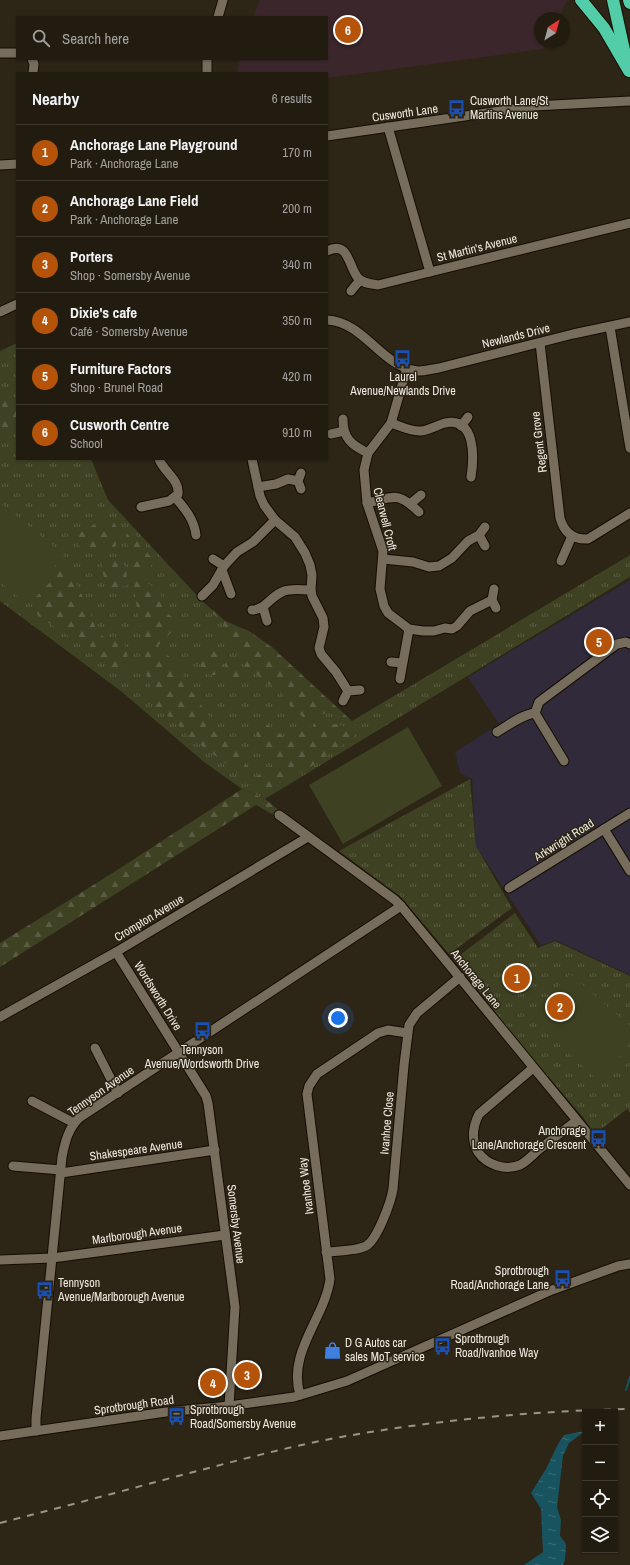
<!DOCTYPE html>
<meta charset="utf-8">
<style>
body{margin:0;font-family:"Archivo Narrow",sans-serif;background:#2a2519;color:#f1f3f6}
.controls{position:absolute;right:12px;bottom:12px;display:grid;overflow:hidden;border-radius:0px;box-shadow:0 1px 3px #0004}
.controls button{width:36px;height:36px;display:grid;place-items:center;padding:0;border:0;border-bottom:1px solid #3f3a30;background:#221c10;color:#f1f3f6;font:20px sans-serif}
.compass{position:absolute;left:534px;top:12px;width:36px;height:36px;border-radius:50%;background:#221c10;box-shadow:0 1px 3px #0004;rotate:36deg}
.you{position:absolute;left:338px;top:1018px;width:14px;height:14px;margin:-10px;border:3px solid #fff;border-radius:50%;background:#1a73e8;box-shadow:0 0 0 6px #1a73e833}
.badge{display:grid;place-items:center;width:26px;height:26px;border-radius:50%;background:#b45309;color:#fff;font-size:13px;font-weight:700}
.pin{position:absolute;translate:-50% -50%;border:2px solid #fff;box-shadow:0 1px 4px #0006}
.list{margin:0;padding:0;list-style:none}
h2{display:flex;justify-content:space-between;align-items:center;height:52px;margin:0;padding:0 16px;font-size:17px}
h2 small{font-size:13px;font-weight:400;color:#a2a19f}
.list li{display:grid;grid-template-columns:26px 1fr auto;gap:12px;align-items:center;box-sizing:border-box;height:56px;padding:0 16px;border-top:1px solid #3f3a30}
.list b{display:block;font-size:15px;white-space:nowrap}
.list p{margin:0;font-size:13px;white-space:nowrap;color:#a2a19f}
.list em{font-size:13px;font-style:normal;color:#a2a19f}
.icon{flex:none;width:22px;height:22px;fill:none;stroke:currentColor;stroke-width:2;stroke-linecap:round;stroke-linejoin:round}
.map{position:relative;flex:none;width:630px;height:1565px;overflow:hidden}
.search{position:absolute;background:#221c10;box-shadow:0 1px 3px #0004;left:16px;top:16px;width:312px;height:44px;display:flex;align-items:center;gap:10px;box-sizing:border-box;padding:0 14px;border-radius:0px;color:#a2a19f;font-size:15px}
.panel{position:absolute;background:#221c10;box-shadow:0 1px 3px #0004;left:16px;top:72px;width:312px;height:388px;border-radius:0px}
.map>svg:first-child{display:block}
.commercial{fill:#302a3a}
.education{fill:#3b272b}
.grass{fill:url(#grass-tufts)}
.forest{fill:url(#forest-firs)}
.pitch{fill:#3f4123}
.water{fill:url(#water-ripples)}
.lines{fill:none;stroke-linecap:round;stroke-linejoin:round}
.stream{stroke:#17545f;stroke-width:2}
.minor-casing{stroke:#150e02;stroke-width:11}
.highway-casing{stroke:#150e02;stroke-width:14}
.minor{stroke:#766d5c;stroke-width:9}
.highway{stroke:#53cca8;stroke-width:12}
.rail{stroke:#9a9488;stroke-width:2;stroke-dasharray:7 7;stroke-linecap:butt}
.labels{text-anchor:middle;dominant-baseline:central;stroke-width:3;stroke-linejoin:round;paint-order:stroke}
.poi-label{font-size:12px;fill:#efeae0;stroke:#2d2516;text-anchor:start}
.street-label{font-size:12px;fill:#efeae0;stroke:#2d2516}
</style>
<div class="map">
<svg width="630" height="1565" viewBox="0 0 630 1565">
<defs>
<pattern id="grass-tufts" width="24" height="20" patternUnits="userSpaceOnUse"><rect width="24" height="20" fill="#3f4123"/><path d="M3 7l-1-3M5 7V3M7 7l1-3M15 17l-1-3M17 17v-4M19 17l1-3" fill="none" stroke="#5b5d43"/></pattern>
<pattern id="forest-firs" width="22" height="20" patternUnits="userSpaceOnUse"><rect width="22" height="20" fill="#3f4123"/><path d="M5 1l3.5 6h-7zM16 11l3.5 6h-7z" fill="#5b5d43"/></pattern>
<pattern id="water-ripples" width="26" height="14" patternUnits="userSpaceOnUse"><rect width="26" height="14" fill="#17545f"/><path d="M2 4q2-2 4 0t4 0M15 11q2-2 4 0t4 0" fill="none" stroke="#396d76"/></pattern>
</defs>
<rect width="100%" height="100%" fill="#2d2516"/>
<polygon class="commercial" points="630,580 630,975 555,940 541,946 476,846 472,779 460,773 455,752 499,724 468,677"/>
<polygon class="education" points="260,0 567,0 558,18 540,18 540,42 547,42 543,49 327,78 327,73 237,73 240,59 327,59 327,17 253,17"/>
<g class="grass">
<polygon points="17,343 17,459 91,459 108,500 203,602 225,621 249,631 272,647 352,721 630,555 630,577 265,799 242,789 204,762 122,692 0,601 0,351"/>
<polygon points="470,779 476,846 512,908 449,954 400,896 339,851"/>
<polygon points="515,913 538,948 555,941 630,976 630,1113 627,1109 595,1134 582,1116 514,1037 455,959"/>
</g>
<g class="forest">
<polygon points="9,397 17,401 17,426 0,435 0,399"/>
<path d="M111,517L117,528L116,546C107,553 91,550 81,549L77,542L80,533L103,519Z"/>
<polygon points="130,532 137,536 143,551 146,551 154,561 142,580 160,591 162,601 162,610 171,616 178,626 174,629 158,646 176,663 192,692 218,728 227,735 247,766 249,776 247,777 245,786 235,770 188,736 173,719 155,709 151,688 147,677 136,602 138,599 135,594 126,535"/>
<path d="M110,559L122,561L126,569L128,585L112,589C104,582 103,576 102,565Z"/>
<path d="M57,571C61,571 65,570 69,574C76,580 85,602 90,612C93,619 94,628 100,634C109,642 116,634 123,637L129,663L126,670L122,671L103,663L99,657L93,655L75,640L54,627L38,615L36,610V597L54,578Z"/>
<polygon points="212,609 225,621 249,632 272,648 356,725 345,724 330,712 309,718 304,718 285,700 279,690 265,682 253,670 245,666 238,655 226,629 221,620 213,614"/>
<path d="M210,648L221,652L224,661L223,666L215,675C210,675 209,675 206,672C194,664 201,656 210,648Z"/>
<path d="M229,658L234,666L245,675L246,682L241,685C229,681 218,670 229,658Z"/>
<polygon points="315,722 327,725 338,724 355,732 354,737 297,776 277,784 266,791 257,786 255,778 275,763 274,757 261,754 256,731 257,727 266,724 284,737 290,730 309,725 314,730 313,725"/>
<polygon points="242,789 265,799 281,812 277,817 256,805 0,967 0,943 111,874"/>
</g>
<g class="pitch">
<polygon points="0,503 64,555 25,603 0,582"/>
<polygon points="408,727 442,786 343,844 309,785"/>
<polygon points="570,974 630,1026 630,1043 599,1081 530,1017"/>
<polygon points="630,1066 630,1098 614,1083"/>
</g>
<polygon class="water" points="585,1431 569,1443 563,1456 557,1507 561,1520 560,1536 566,1544 565,1560 563,1565 524,1565 543,1552 541,1509 531,1493 546,1469 558,1444 564,1435"/>
<g class="lines">
<polyline class="stream" points="626,1390 630,1377"/>
<defs>
<g id="minor">
<polyline points="218,17 223,0"/>
<polyline points="0,53 17,53"/>
<polyline points="32,59 34,64 33,73"/>
<polyline points="207,73 207,59"/>
<polyline points="388,127 430,272 630,223"/>
<polyline points="327,136 534,106 630,101"/>
<polyline points="0,165 17,164"/>
<path d="M327,251C349,240 348,266 358,278C362,283 371,284 378,285L430,272"/>
<polyline points="351,291 360,280"/>
<polyline points="0,312 17,304"/>
<path d="M327,320C365,322 381,367 418,371C425,371 432,369 439,368L573,334L630,322"/>
<polyline points="610,327 630,448"/>
<path d="M540,343L560,518C564,532 573,540 588,539L630,513"/>
<polyline points="407,368 391,423 368,453 364,470 367,503 383,551 380,589 384,606 388,613 409,629 423,631 434,631 445,628 452,629 457,626 470,611 492,600"/>
<path d="M343,419C343,438 351,445 368,453"/>
<path d="M391,423C400,426 411,432 421,431C430,430 437,425 445,423C476,416 474,458 471,477"/>
<polyline points="461,426 468,417"/>
<polyline points="331,434 344,431"/>
<polyline points="252,459 260,496 264,505 275,520 295,537 305,553 310,565 312,575 311,590 312,596 323,618 324,627 319,648 321,654 336,672 348,691"/>
<polyline points="301,473 298,481 301,489"/>
<polyline points="258,487 276,484 288,479 298,481"/>
<path d="M175,497C185,509 194,519 196,535"/>
<path d="M367,503C395,497 397,491 419,512"/>
<polyline points="410,504 421,495"/>
<path d="M141,507L169,501L178,494C180,480 163,471 159,459"/>
<polyline points="479,535 485,546"/>
<polyline points="213,559 224,566"/>
<polyline points="383,559 413,562 429,567 439,566 452,558 468,541 479,535 485,527"/>
<polyline points="561,561 572,536"/>
<polyline points="222,570 231,594"/>
<polyline points="494,589 492,600 496,608"/>
<polyline points="202,596 213,585 224,566 237,552 253,542 275,520"/>
<polyline points="263,607 267,621"/>
<path d="M252,610C265,610 270,597 282,592C290,588 301,590 311,590"/>
<polyline points="391,662 402,663"/>
<polyline points="400,679 409,629"/>
<polyline points="343,701 348,691 360,690"/>
<path d="M497,732C509,725 521,715 535,713"/>
<polyline points="564,761 535,713 539,702 617,644 626,642 630,644"/>
<polyline points="279,815 395,900 401,906 630,1185"/>
<polyline points="604,829 630,871"/>
<polyline points="509,888 630,813"/>
<polyline points="116,952 206,1096 208,1103 235,1307 229,1406"/>
<polyline points="0,1017 116,952 308,837"/>
<polyline points="95,1048 118,1093"/>
<path d="M533,1068L479,1114C473,1126 471,1140 478,1152C487,1165 505,1171 520,1165C526,1162 532,1156 537,1151C550,1141 563,1131 576,1121"/>
<polyline points="32,1101 74,1123"/>
<polyline points="13,1166 61,1170"/>
<polyline points="61,1173 215,1150"/>
<path d="M326,1252C336,1251 357,1251 366,1246C377,1240 391,1202 393,1189L404,1065L409,1025L417,1013L460,977"/>
<polyline points="0,1260 52,1258 225,1235"/>
<path d="M300,1395C287,1352 325,1318 330,1279L307,1094L309,1086L317,1074L378,1033L388,1030L407,1033"/>
<path d="M36,1431V1418L62,1157C65,1142 68,1129 79,1118L401,906"/>
<polyline points="0,1436 166,1412 229,1406 294,1397 347,1381 552,1290 618,1266 630,1264"/>
</g>
<g id="highway">
<polyline points="581,0 604,28 629,71"/>
<polyline points="613,0 626,59"/>
<polyline points="629,0 630,3"/>
</g>
</defs>
<use href="#minor" class="minor-casing"/>
<use href="#highway" class="highway-casing"/>
<use href="#minor" class="minor"/>
<use href="#highway" class="highway"/>
<path class="rail" d="M0,1523C59,1508 119,1492 178,1476C232,1462 286,1447 341,1437C437,1420 533,1411 630,1409"/>
</g>
<defs>
<symbol id="bus-bare" viewBox="-9 -9 18 18"><path d="M-5-6H5V4H4V6H2V4H-2V6H-4V4H-5ZM-3.5-4V0h7V-4ZM-3.5 1.2v1.5H-2V1.2ZM2 1.2v1.5H3.5V1.2Z" fill="#1a4fb4" stroke="#2d2516" stroke-width="2.5" paint-order="stroke"/></symbol>
<symbol id="shop-bare" viewBox="-9 -9 18 18"><path d="M-5-2.5h2.3a2.7 3.5 0 0 1 5.4 0H5L5.5 6h-11ZM-1.5-2.5h3a1.5 2.3 0 0 0-3 0Z" fill="#3f7fe0" stroke="#2d2516" stroke-width="2.5" paint-order="stroke"/></symbol>
</defs>
<g fill-rule="evenodd">
<use href="#bus-bare" x="444" y="96" width="25" height="25"/>
<use href="#bus-bare" x="390" y="346" width="25" height="25"/>
<use href="#bus-bare" x="190" y="1018" width="25" height="25"/>
<use href="#bus-bare" x="586" y="1126" width="25" height="25"/>
<use href="#bus-bare" x="550" y="1266" width="25" height="25"/>
<use href="#bus-bare" x="32" y="1278" width="25" height="25"/>
<use href="#bus-bare" x="430" y="1334" width="25" height="25"/>
<use href="#shop-bare" x="320" y="1338" width="25" height="25"/>
<use href="#bus-bare" x="164" y="1404" width="25" height="25"/>
</g>
<g class="labels">
<g class="poi-label">
<text x="470" y="101">Cusworth Lane/St<tspan x="470" dy="14">Martins Avenue</tspan></text>
<text x="403" y="377" text-anchor="middle">Laurel<tspan x="403" dy="14">Avenue/Newlands Drive</tspan></text>
<text x="202" y="1050" text-anchor="middle">Tennyson<tspan x="202" dy="14">Avenue/Wordsworth Drive</tspan></text>
<text x="586" y="1131" text-anchor="end">Anchorage<tspan x="586" dy="14">Lane/Anchorage Crescent</tspan></text>
<text x="549" y="1271" text-anchor="end">Sprotbrough<tspan x="549" dy="14">Road/Anchorage Lane</tspan></text>
<text x="58" y="1283">Tennyson<tspan x="58" dy="14">Avenue/Marlborough Avenue</tspan></text>
<text x="455" y="1339">Sprotbrough<tspan x="455" dy="14">Road/Ivanhoe Way</tspan></text>
<text x="345" y="1343">D G Autos car<tspan x="345" dy="14">sales MoT service</tspan></text>
<text x="190" y="1410">Sprotbrough<tspan x="190" dy="14">Road/Somersby Avenue</tspan></text>
</g>
<g class="street-label">
<text transform="translate(405 113) rotate(-8)">Cusworth Lane</text>
<text transform="translate(477 248) rotate(-14)">St Martin's Avenue</text>
<text transform="translate(516 336) rotate(-14)">Newlands Drive</text>
<text transform="translate(539 442) rotate(-97)">Regent Grove</text>
<text transform="translate(385 519) rotate(76)">Clearwell Croft</text>
<text transform="translate(564 840) rotate(-32)">Arkwright Road</text>
<text transform="translate(149 918) rotate(-31)">Crompton Avenue</text>
<text transform="translate(476 979) rotate(51)">Anchorage Lane</text>
<text transform="translate(158 996) rotate(58)">Wordsworth Drive</text>
<text transform="translate(101 1091) rotate(-35)">Tennyson Avenue</text>
<text transform="translate(387 1123) rotate(-85)">Ivanhoe Close</text>
<text transform="translate(136 1150) rotate(-8)">Shakespeare Avenue</text>
<text transform="translate(306 1186) rotate(-97)">Ivanhoe Way</text>
<text transform="translate(236 1224) rotate(83)">Somersby Avenue</text>
<text transform="translate(137 1234) rotate(-8)">Marlborough Avenue</text>
<text transform="translate(134 1405) rotate(-8)">Sprotbrough Road</text>
</g>
</g>
</svg>
<div class="controls">
<button>+</button>
<button>−</button>
<button><svg class="icon" aria-label="locate" viewBox="0 0 24 24"><circle cx="12" cy="12" r="6"/><path d="M12 2v4M12 18v4M2 12h4M18 12h4"/></svg></button>
<button><svg class="icon" aria-label="layers" viewBox="0 0 24 24"><path d="M12 4l9 5-9 5-9-5zM3 14l9 5 9-5"/></svg></button>
</div>
<svg class="compass" viewBox="-18 -18 36 36"><path d="M0-13l5 13h-10z" fill="#e53935"/><path d="M0 13l5-13h-10z" fill="#a2a19f"/></svg>
<div class="you"></div>
<div class="pin badge" style="left:517px;top:978px">1</div>
<div class="pin badge" style="left:560px;top:1007px">2</div>
<div class="pin badge" style="left:247px;top:1375px">3</div>
<div class="pin badge" style="left:213px;top:1383px">4</div>
<div class="pin badge" style="left:599px;top:642px">5</div>
<div class="pin badge" style="left:348px;top:30px">6</div>
<div class="search"><svg class="icon" aria-label="search" viewBox="0 0 24 24"><circle cx="10" cy="10" r="6"/><path d="M15 15l6 6"/></svg>Search here</div>
<section class="panel">
<h2>Nearby<small>6 results</small></h2>
<ul class="list">
<li><span class="badge">1</span><div><b>Anchorage Lane Playground</b><p>Park · Anchorage Lane</p></div><em>170 m</em></li>
<li><span class="badge">2</span><div><b>Anchorage Lane Field</b><p>Park · Anchorage Lane</p></div><em>200 m</em></li>
<li><span class="badge">3</span><div><b>Porters</b><p>Shop · Somersby Avenue</p></div><em>340 m</em></li>
<li><span class="badge">4</span><div><b>Dixie's cafe</b><p>Café · Somersby Avenue</p></div><em>350 m</em></li>
<li><span class="badge">5</span><div><b>Furniture Factors</b><p>Shop · Brunel Road</p></div><em>420 m</em></li>
<li><span class="badge">6</span><div><b>Cusworth Centre</b><p>School</p></div><em>910 m</em></li>
</ul>
</section>
</div>
